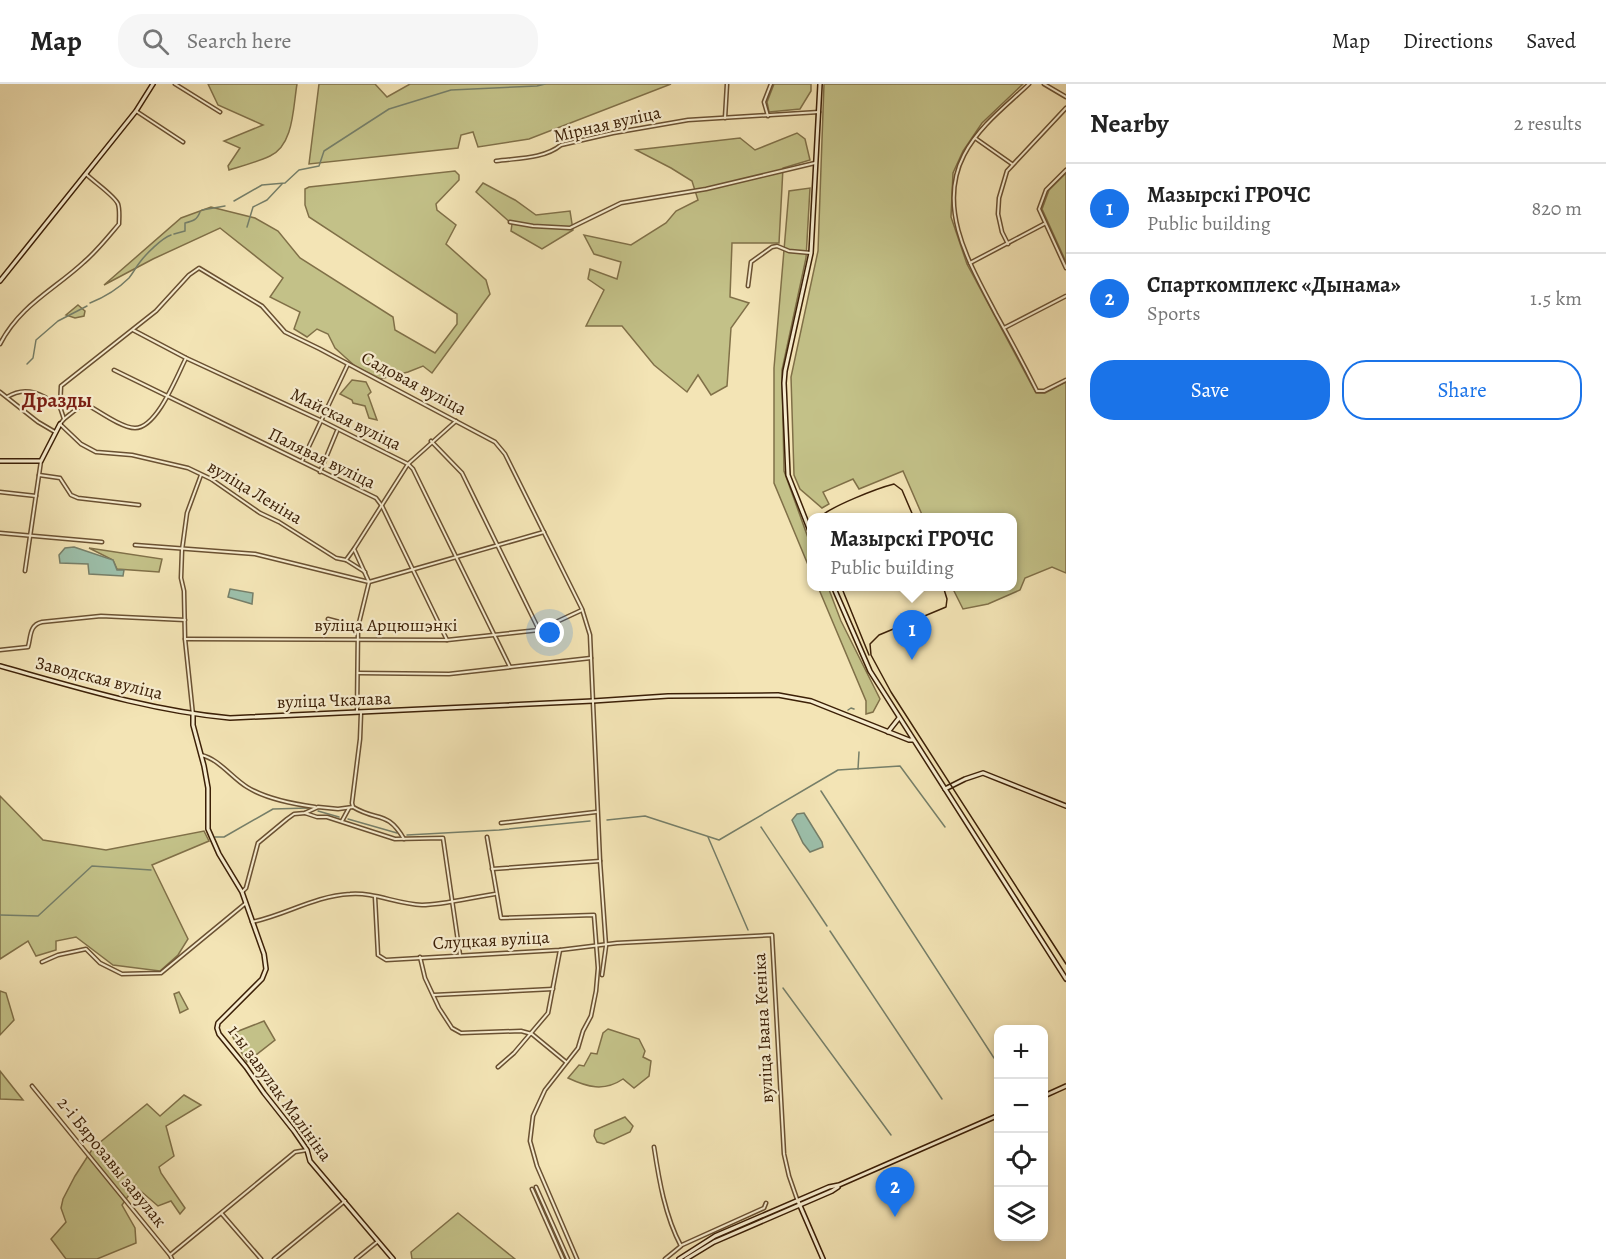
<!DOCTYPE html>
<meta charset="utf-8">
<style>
body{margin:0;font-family:Alegreya,serif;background:#f6f6f6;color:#222}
.controls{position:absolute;right:18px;bottom:18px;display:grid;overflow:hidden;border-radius:12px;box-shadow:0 3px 9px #0003}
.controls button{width:54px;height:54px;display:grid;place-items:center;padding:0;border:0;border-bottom:2px solid #e0e0e0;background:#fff;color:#222;font:30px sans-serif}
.you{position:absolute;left:550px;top:549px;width:21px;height:21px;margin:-15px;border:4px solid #fff;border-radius:50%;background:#1a73e8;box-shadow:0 0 0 9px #1a73e833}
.badge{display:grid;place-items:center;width:39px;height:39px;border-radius:50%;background:#1a73e8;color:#fff;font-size:20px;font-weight:700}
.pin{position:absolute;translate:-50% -50px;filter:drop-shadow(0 2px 3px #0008)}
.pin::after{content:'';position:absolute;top:32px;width:21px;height:18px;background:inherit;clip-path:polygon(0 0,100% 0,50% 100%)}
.popup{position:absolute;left:807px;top:429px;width:210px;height:78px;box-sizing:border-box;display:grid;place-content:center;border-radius:12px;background:#fff;filter:drop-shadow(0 2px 4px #0005);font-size:20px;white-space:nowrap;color:#767676}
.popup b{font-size:22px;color:#222}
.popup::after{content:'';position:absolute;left:50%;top:100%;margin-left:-12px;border:12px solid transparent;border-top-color:#fff}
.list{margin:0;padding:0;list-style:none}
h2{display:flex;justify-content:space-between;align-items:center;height:78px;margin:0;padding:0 24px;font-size:26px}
h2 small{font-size:20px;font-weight:400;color:#767676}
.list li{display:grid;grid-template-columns:39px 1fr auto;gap:18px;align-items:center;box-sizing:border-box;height:90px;padding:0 24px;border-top:2px solid #e0e0e0}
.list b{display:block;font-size:22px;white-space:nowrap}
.list p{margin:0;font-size:20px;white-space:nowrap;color:#767676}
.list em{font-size:20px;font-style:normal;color:#767676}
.actions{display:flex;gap:12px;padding:18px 24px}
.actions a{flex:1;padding:14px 0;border:2px solid #1a73e8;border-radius:24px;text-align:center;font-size:21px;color:#1a73e8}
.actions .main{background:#1a73e8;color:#fff}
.icon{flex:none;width:33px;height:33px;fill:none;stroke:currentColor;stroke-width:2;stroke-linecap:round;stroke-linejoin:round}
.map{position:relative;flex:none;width:1066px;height:1175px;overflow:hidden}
header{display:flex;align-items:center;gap:36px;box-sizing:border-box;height:84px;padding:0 30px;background:#fff;border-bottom:2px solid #e0e0e0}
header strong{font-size:28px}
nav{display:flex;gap:33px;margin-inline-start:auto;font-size:21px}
.search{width:420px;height:54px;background:#f6f6f6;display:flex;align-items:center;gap:15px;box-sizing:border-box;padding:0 21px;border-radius:24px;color:#767676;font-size:22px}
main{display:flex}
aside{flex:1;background:#fff}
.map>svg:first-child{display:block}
.green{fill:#c3c188;stroke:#807048;stroke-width:1.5}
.water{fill:#9cbfaa;stroke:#767f69;stroke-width:1.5}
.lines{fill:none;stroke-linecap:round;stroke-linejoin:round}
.stream{stroke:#767f69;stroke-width:1.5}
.street-casing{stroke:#6a5132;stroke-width:5}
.secondary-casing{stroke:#3c2007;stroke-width:6}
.street{stroke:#f7edcf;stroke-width:2}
.secondary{stroke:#f7edcf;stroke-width:3}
.tram{stroke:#3c2007;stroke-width:1.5}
.labels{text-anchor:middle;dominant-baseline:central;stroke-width:4.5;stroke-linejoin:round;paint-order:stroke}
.street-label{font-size:18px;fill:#3c2007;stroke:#f7edcf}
.quarter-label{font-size:21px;font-weight:bold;fill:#7a1f14;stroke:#f7edcf}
</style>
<header>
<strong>Map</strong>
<div class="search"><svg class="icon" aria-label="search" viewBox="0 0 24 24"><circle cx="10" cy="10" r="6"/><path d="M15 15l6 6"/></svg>Search here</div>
<nav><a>Map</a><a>Directions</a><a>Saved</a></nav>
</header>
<main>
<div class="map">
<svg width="1066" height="1175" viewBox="0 0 1066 1175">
<rect width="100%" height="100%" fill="#f3e4b5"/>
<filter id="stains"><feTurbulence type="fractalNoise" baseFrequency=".00333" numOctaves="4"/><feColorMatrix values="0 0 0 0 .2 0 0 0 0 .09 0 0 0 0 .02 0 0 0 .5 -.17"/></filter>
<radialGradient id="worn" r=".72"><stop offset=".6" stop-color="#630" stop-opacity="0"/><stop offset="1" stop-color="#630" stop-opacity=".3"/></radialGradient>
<g class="green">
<path d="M208,0H297C293,23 294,61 270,72C257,78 242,82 229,86L228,82L240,64L224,57L263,41L218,21Z"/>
<polygon points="319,0 375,0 387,13 410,0 671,0 529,55 478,63 473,48 461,51 458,64 309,80"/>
<polygon points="774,0 811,0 811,7 800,25 769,28 767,18"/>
<polygon points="824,0 1023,0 982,39 963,67 953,89 951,133 967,180 1036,309 1045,309 1066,298 1066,489 1052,483 1025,494 1020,506 988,520 963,525 952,503 1012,502 1012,434 923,433 903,387 859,405 853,395 823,408 829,420 822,424 800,405 794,391 791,293 818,167"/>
<polygon points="797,49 805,55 810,76 783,84 779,159 732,159 730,213 749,219 731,244 727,302 711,311 698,291 687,308 654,281 622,242 586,242 604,206 588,195 590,185 617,195 621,178 594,170 584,151 631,161 666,139 676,127 698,116 692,97 671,84 636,66 740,54 755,66"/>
<polygon points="455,87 459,91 459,96 436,120 437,126 456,141 446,160 486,196 490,210 432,289 423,282 408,288 380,295 356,283 335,264 328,250 317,245 307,253 294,245 300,228 270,213 283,194 220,144 153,175 104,201 181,134 211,123 255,134 278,147 300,174 393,233 395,246 435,269 457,240 457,230 309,133 305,121 305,105 309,103"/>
<polygon points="1066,89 1066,178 1042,125 1049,106"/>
<polygon points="483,99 515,116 536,131 570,127 573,146 542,165 511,147 512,140 476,108"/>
<polygon points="810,104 806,174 782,286 784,387 811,462 811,488 774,399 774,284 789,107"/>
<polygon points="78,221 85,227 84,232 75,234 66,231"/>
<polygon points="352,296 366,298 371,308 368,311 377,336 369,334 365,322 353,319 352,316 340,310"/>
<polygon points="89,464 162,475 159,488 117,485 113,476"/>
<polygon points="818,503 828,503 841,537 880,615 873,628 866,630 866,617"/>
<polygon points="0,712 43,756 106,766 204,747 209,757 152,781 188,855 178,871 160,887 113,881 76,853 56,857 56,866 36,872 28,857 0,875"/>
<polygon points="0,907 6,909 14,936 0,951"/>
<polygon points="179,908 188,925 180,929 174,910"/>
<polygon points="264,937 275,956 247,978 231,950"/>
<path d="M608,945L639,955L645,967L643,973L651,977L649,992L634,1004L623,995C604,1008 587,1003 568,994L579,981L584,982L591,969L597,970L603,949Z"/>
<polygon points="0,987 23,1016 0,1015"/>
<polygon points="184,1011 201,1021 166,1042 174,1072 159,1083 161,1089 185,1124 180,1130 171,1117 158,1122 135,1102 122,1121 135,1144 136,1159 97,1175 66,1175 51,1155 66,1138 61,1124 63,1115 75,1092 93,1064 147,1020 160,1032"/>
<polygon points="625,1033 633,1042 630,1048 604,1060 597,1058 594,1052 595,1046"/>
<polygon points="458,1129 515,1175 412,1175 411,1168"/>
</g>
<g class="water">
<polygon points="74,463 113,476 117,486 124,486 123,492 89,490 88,480 60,479 59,471 65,464"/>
<polygon points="230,505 253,509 252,520 228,513"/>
<polygon points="804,729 822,758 823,763 810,768 803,759 792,736 797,730"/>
</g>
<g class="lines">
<g class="stream">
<polyline points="234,117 262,101 285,99 299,86 319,82 324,67 389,25 451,6 537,2 545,0"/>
<polyline points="202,126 225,122"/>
<polyline points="247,143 253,123 267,116 282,100"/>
<path d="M174,150L185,147V139C193,137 197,136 200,128"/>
<path d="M90,219C105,213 118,205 129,194C133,189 136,183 140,178C146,170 162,154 171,151"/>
<polyline points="27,280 33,274 36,256 58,237 87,222"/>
<polyline points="848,626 851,624 854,625"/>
<polyline points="858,685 859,668"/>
<polyline points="821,707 994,974"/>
<polyline points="318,727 339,733"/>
<polyline points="348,735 397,749"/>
<polyline points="607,736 645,732 719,756 838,686 900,682 945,743"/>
<polyline points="761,743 827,842"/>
<polyline points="407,751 499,746 590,737"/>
<polyline points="215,753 224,753 273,725 308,724"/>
<polyline points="708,753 748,846"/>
<polyline points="0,831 38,832 92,782 151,786"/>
<polyline points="830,847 942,1015"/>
<polyline points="783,904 891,1051"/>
</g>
<defs>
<g id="street">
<polyline points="175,0 220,28"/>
<path d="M1029,0C1006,22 979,42 964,71C936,125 971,182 996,230C1010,255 1024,281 1037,307H1044L1066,296"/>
<polyline points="1044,0 1066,13"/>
<polyline points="136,27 183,58"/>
<polyline points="768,32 764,18 771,0"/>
<polyline points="725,34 727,0"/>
<polyline points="975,54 1012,80"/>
<path d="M496,77C517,74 544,75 561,61L613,49L688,36L819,28"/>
<polyline points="1066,86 1046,106 1039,125 1066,184"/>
<polyline points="510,138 533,142 570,144 621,119 706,105 815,79"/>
<polyline points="1008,160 1002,148 998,130 999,114 1007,87 1066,24"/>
<polyline points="970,179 1044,140"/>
<polyline points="748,202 751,178 772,163 777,162 789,167 811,169"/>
<polyline points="1004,244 1066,212"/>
<polyline points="133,246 186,274 322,337 408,380 413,385 510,583"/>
<path d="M0,260C20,221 54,206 84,178C97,167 108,153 119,140C119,134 120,126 118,120C115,112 94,98 86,90"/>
<polyline points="114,286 376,414 382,422 447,556"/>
<polyline points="0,308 38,338 55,348"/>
<path d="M7,313C26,301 43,310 60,323"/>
<path d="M64,335L84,319C96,325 121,344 135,344C157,344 177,292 186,274"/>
<polyline points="456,337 408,380 354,465 369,498 544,448"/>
<polyline points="431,357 462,389 539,546"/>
<polyline points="302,377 348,280"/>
<polyline points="320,388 337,347"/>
<polyline points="39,391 60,394 71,411 78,414 139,421"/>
<polyline points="0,408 36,412"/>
<polyline points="0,449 102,458"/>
<polyline points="135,461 255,470 369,498 358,543 357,628"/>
<polyline points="346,476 354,465"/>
<polyline points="25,487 41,377"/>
<polyline points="365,488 346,476 336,474 279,438 260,429 211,395 188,384 132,371 96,368 81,360 60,340 64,335 60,323 61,302 156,227 189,191 199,184 262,222 285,248 320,265 495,358 505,370 582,525 590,551 600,777 606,862 602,891"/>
<polyline points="328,535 358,543"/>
<polyline points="185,555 447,556 539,546 582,526"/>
<path d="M0,566L28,563C31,553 29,541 42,538L101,532L185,536"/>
<polyline points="358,589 449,590 591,574"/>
<path d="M361,629L360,655L352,719L353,723C378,738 387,726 404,755"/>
<polyline points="193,631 185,555 184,507 181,494 182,466 187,429 201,391"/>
<path d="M201,671C219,675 231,693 247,703C266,715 293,720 315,723"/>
<polyline points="305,729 317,733 327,733 395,755 443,754 460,871"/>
<polyline points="342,737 349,724"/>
<polyline points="501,739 596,728"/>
<polyline points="487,753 501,834 594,831 598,884 596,907 591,932 583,947 578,964 545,1006 533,1032 530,1057 537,1082 577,1175"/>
<polyline points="492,785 600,777"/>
<polyline points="242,808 246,804 258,759 287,735 294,730 305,729 318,723 338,725 353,723"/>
<polyline points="375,813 378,871 386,876 560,866 617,859 772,851 784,1070 789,1092 797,1115"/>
<path d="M252,838C286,831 314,812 350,810C374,808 397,820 422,821C443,821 473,813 495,810"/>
<polyline points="420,873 425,894 439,924 452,944 461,949 521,947 532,950 566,978"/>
<polyline points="42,878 58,871 86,865 100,879 122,890 161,889 246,819"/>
<polyline points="434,911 553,905"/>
<polyline points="498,983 514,969 548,929 560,866"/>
<polyline points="32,1002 170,1171"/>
<path d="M654,1063C659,1096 665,1132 681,1162L665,1175"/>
<polyline points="536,1103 568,1175"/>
<polyline points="532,1105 563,1175"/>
<polyline points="222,1130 261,1175"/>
<polyline points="682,1161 764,1124 766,1119"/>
<polyline points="172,1175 170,1171 295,1068 307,1066"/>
<polyline points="274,1175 345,1117"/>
<polyline points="356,1175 377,1158"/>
</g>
<g id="secondary">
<polyline points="0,197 136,27 153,0"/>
<polyline points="0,377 41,377 60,340"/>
<polyline points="812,452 788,391 784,299 785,287 811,169 820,0"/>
<polyline points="833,502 870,587 1066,895"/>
<path d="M0,582C75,603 152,627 230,634L593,617L668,612L778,611L811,617L909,656H913"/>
<polyline points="193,631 193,641 204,682 208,704 208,745 219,770 242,808 264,870 266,885 262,895 218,939 217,944 219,950 246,983 264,1009 294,1047 307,1066 310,1077 393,1175"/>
<polyline points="888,648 899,634"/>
<polyline points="945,705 965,695 983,689 1066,722"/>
<polyline points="1044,1012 1066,1002"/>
<polyline points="798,1117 823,1175"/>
<polyline points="679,1175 715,1152 829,1103 839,1101 999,1031"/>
<polyline points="686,1175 714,1158 832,1107 838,1103"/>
</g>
</defs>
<use href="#street" class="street-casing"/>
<use href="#secondary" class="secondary-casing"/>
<use href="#street" class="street"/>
<use href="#secondary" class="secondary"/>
<g class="tram">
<path d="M819,434C829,423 878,404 894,400L902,406L914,434"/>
<polyline points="841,502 869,571"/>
<polyline points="943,502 947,515 946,523 879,551 870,560 871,571 891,608 1066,880"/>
</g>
</g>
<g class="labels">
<g class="street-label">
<text transform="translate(607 40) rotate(-13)">Мірная вуліца</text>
<text transform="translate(414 299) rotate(28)">Садовая вуліца</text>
<text transform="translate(346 335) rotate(26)">Майская вуліца</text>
<text transform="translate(322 374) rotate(26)">Палявая вуліца</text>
<text transform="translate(255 408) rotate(31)">вуліца Леніна</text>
<text x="386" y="541">вуліца Арцюшэнкі</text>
<text transform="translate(99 594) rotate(14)">Заводская вуліца</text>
<text transform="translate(334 616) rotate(-2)">вуліца Чкалава</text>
<text transform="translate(491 856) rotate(-3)">Слуцкая вуліца</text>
<text transform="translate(763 944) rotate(-93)">вуліца Івана Кеніка</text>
<text transform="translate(280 1009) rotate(54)">1-ы завулак Малініна</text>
<text transform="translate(112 1078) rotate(51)">2-і Бярозавы завулак</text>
</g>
<g class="quarter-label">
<text x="57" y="316">Дразды</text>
</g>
</g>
<rect width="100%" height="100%" filter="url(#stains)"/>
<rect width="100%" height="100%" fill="url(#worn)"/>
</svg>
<div class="controls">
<button>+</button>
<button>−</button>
<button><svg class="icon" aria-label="locate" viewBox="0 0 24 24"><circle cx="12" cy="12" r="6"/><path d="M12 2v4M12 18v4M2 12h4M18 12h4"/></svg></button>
<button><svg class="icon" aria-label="layers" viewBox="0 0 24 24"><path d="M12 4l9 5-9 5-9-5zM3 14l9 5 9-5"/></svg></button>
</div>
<div class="you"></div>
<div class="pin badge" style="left:912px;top:576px">1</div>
<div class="popup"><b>Мазырскі ГРОЧС</b>Public building</div>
<div class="pin badge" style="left:895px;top:1133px">2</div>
</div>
<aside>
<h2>Nearby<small>2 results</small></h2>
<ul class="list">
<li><span class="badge">1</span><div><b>Мазырскі ГРОЧС</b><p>Public building</p></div><em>820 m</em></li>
<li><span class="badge">2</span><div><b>Спарткомплекс «Дынама»</b><p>Sports</p></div><em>1.5 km</em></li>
</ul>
<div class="actions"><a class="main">Save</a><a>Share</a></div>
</aside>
</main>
